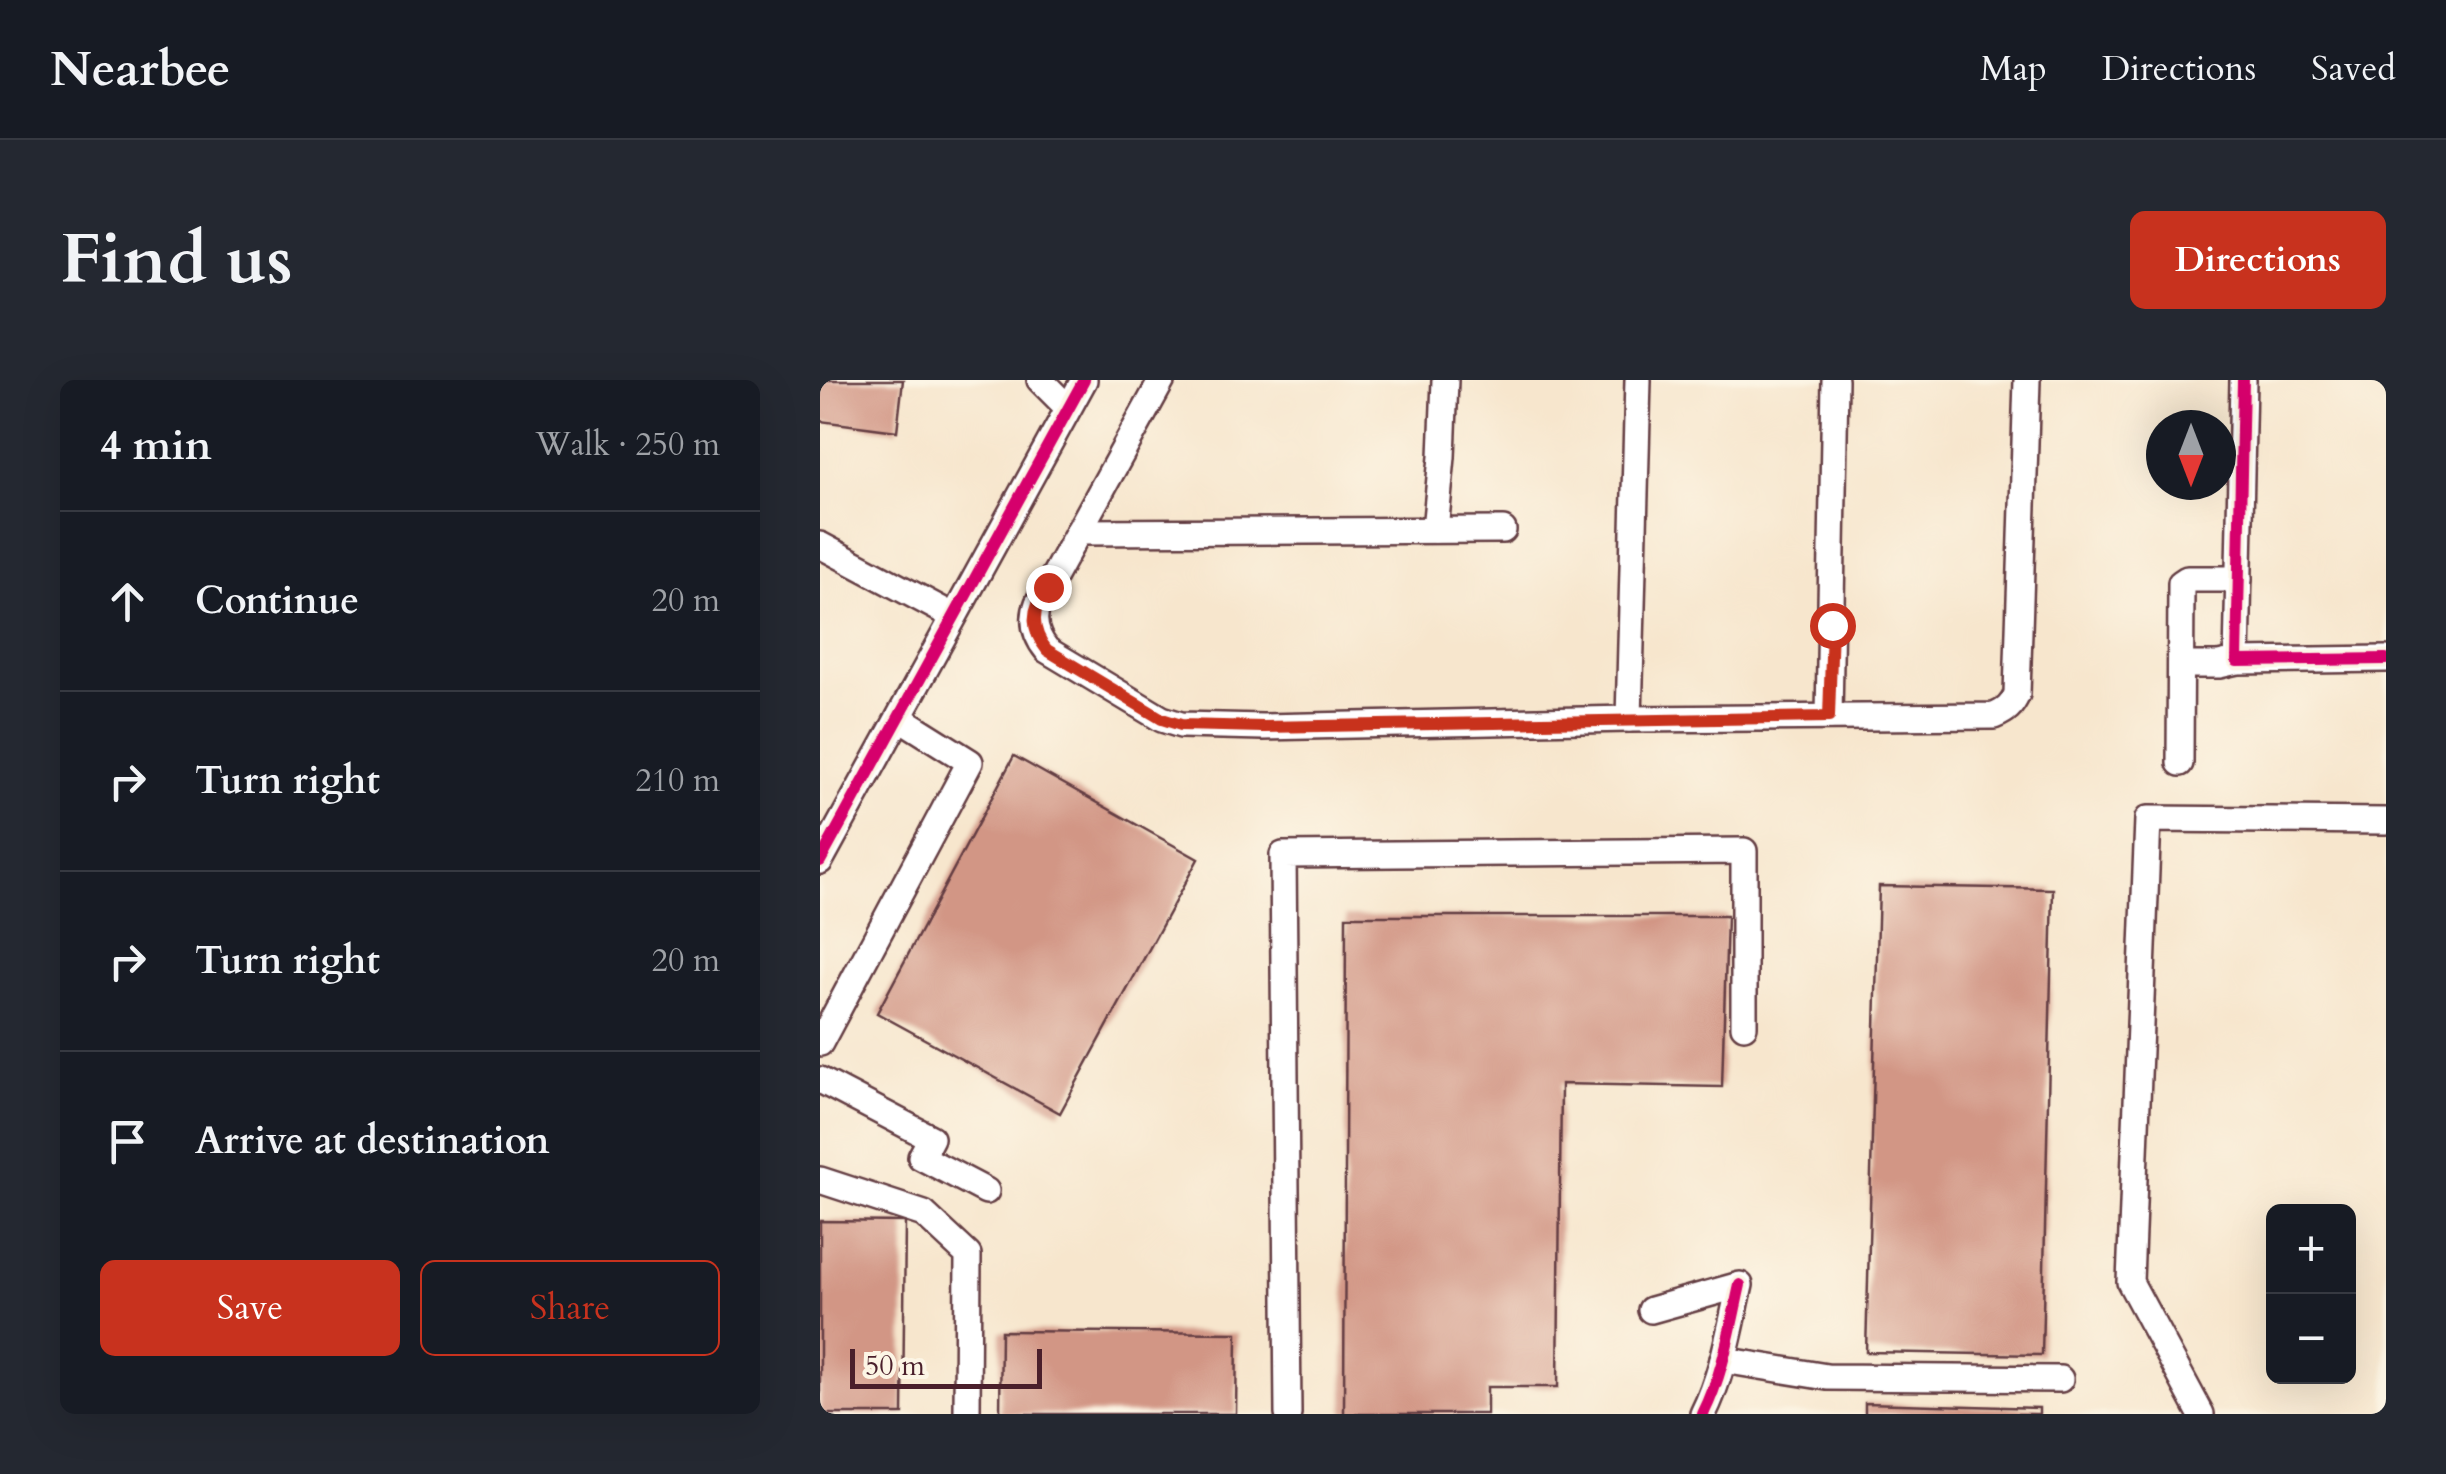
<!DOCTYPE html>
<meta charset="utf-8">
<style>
body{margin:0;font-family:Cardo,serif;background:#242831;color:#f1f3f6}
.controls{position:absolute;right:30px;bottom:30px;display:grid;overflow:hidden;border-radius:15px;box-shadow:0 10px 40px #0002}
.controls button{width:90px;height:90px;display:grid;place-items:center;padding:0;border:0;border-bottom:2px solid #363941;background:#171b24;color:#f1f3f6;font:50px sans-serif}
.compass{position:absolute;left:1326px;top:30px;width:90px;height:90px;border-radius:50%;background:#171b24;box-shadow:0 10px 40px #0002;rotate:180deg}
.scale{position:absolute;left:30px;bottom:25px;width:192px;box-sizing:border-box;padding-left:10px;border:5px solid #4a1f2b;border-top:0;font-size:28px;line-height:35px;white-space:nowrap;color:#4a1f2b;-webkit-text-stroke:8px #fcf5e5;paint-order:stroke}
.stop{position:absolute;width:30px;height:30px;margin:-22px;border:8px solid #c8321e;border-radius:50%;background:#fff}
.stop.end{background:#c8321e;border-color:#fff;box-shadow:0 2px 10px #0008}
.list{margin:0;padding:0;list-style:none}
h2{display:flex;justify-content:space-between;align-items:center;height:130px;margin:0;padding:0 40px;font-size:42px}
h2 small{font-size:32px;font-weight:400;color:#9ea1a6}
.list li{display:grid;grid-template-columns:65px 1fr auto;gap:30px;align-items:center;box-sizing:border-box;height:180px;padding:0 40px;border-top:2px solid #363941}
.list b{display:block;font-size:38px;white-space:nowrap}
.list em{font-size:32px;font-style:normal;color:#9ea1a6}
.actions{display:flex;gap:20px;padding:30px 40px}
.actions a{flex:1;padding:22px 0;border:2px solid #c8321e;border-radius:15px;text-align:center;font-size:35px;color:#c8321e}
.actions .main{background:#c8321e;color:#fff}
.icon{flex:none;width:55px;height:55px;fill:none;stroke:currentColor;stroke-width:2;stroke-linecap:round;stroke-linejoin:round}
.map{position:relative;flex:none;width:1566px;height:1034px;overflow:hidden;border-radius:15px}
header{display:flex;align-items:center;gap:60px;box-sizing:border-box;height:140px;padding:0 50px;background:#171b24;border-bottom:2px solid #363941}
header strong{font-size:48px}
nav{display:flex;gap:55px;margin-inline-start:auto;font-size:35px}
.intro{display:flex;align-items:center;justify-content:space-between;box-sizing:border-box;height:240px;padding:0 60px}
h1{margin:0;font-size:70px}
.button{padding:25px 45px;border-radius:15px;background:#c8321e;color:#fff;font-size:35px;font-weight:700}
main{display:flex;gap:60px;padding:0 60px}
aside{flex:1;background:#171b24;border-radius:15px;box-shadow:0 10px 40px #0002}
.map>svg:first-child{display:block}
.building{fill:#d29685}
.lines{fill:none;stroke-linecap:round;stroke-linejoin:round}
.minor-casing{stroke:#643d43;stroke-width:30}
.minor{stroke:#fff;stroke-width:25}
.cycleway-casing{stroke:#fcf5e5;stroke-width:19}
.cycleway{stroke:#d6006c;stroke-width:12}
.route{stroke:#c8321e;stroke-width:12}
</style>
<header>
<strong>Nearbee</strong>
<nav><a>Map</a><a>Directions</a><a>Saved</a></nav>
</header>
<div class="intro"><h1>Find us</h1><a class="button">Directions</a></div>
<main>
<aside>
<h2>4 min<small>Walk · 250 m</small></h2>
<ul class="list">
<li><svg class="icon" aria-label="ahead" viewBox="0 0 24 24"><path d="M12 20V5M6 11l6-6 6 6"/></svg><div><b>Continue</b></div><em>20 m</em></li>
<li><svg class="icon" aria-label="right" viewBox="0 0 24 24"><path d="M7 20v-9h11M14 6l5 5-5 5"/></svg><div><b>Turn right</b></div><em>210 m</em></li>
<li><svg class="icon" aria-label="right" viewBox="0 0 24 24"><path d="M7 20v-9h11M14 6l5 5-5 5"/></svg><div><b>Turn right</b></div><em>20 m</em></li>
<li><svg class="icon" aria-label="arrive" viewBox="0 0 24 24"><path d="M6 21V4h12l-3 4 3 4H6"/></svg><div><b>Arrive at destination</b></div></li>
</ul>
<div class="actions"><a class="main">Save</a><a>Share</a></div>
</aside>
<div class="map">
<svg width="1566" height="1034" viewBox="0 0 1566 1034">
<rect width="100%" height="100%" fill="#fcf5e5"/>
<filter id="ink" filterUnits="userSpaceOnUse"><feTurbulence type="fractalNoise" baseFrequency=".01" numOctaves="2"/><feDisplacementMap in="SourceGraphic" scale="20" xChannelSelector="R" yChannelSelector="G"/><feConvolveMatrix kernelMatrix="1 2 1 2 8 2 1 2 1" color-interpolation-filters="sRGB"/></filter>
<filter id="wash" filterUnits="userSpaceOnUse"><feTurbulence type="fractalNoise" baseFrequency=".0048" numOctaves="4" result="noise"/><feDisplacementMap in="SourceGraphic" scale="40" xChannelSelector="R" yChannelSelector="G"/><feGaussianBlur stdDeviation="2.25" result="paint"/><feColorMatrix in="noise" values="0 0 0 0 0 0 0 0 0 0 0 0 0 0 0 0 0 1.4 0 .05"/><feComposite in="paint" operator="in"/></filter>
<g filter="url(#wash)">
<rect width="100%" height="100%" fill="#f7e6cd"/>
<g id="blocks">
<g class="building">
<polygon points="0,0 83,0 77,51 0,41"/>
<polygon points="194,376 378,479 240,733 57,633"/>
<polygon points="1059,506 1233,509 1222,975 1046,972"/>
<polygon points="526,536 907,536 902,707 741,704 738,1007 667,1007 667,1034 524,1034"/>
<polygon points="0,841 85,842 83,1034 0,1034"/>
<polygon points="181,951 417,953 416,1034 180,1034"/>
<polygon points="1045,1023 1219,1028 1219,1034 1045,1034"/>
</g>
</g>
</g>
<g filter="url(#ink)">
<use href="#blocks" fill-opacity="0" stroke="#643d43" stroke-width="2.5"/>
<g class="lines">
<defs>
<g id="minor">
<polyline points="220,0 248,28"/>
<path d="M342,0L228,207C211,228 210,249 227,270L342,339L361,345L443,347L809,339L1174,336C1186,331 1192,326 1197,314L1207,0"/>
<polyline points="615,150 622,77 625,0"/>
<polyline points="258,152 683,150"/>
<polyline points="0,165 133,236"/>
<polyline points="1417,281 1423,0"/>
<polyline points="1361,285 1399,285 1417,281 1566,279"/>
<polyline points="1009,337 1015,0"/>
<polyline points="809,339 818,0"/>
<polyline points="1360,383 1361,203 1367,199 1419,199"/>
<polyline points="0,481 264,0"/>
<polyline points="0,663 150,382 80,338"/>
<polyline points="0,700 111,758 101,777 166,811"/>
<polyline points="0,800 104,834 148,875 147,1034"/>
<path d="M831,930L920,905C910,949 903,994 883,1034"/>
<polyline points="903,980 1007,997 1240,999"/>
<polyline points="468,1034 463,475 924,471 924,646"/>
<polyline points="1381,1034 1310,902 1328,439 1566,441"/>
</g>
</defs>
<use href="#minor" class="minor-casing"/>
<use href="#minor" class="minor"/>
<defs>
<g id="cycleway">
<polyline points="1423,0 1417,281 1566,279"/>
<polyline points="0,481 264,0"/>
<path d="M883,1034C903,994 910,949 920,905"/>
</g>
</defs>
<use href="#cycleway" class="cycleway-casing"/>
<use href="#cycleway" class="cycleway"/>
</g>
</g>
<g class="lines" filter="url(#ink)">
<path class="route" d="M228,207C211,228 210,249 227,270L342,339L361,345L443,347L1009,337L1012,245"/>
</g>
</svg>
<div class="controls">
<button>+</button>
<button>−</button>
</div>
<svg class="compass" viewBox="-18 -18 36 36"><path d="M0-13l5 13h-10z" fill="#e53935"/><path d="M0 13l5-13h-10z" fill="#9ea1a6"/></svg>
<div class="scale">50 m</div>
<div class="stop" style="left:1012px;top:245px"></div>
<div class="stop end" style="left:228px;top:207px"></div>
</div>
</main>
